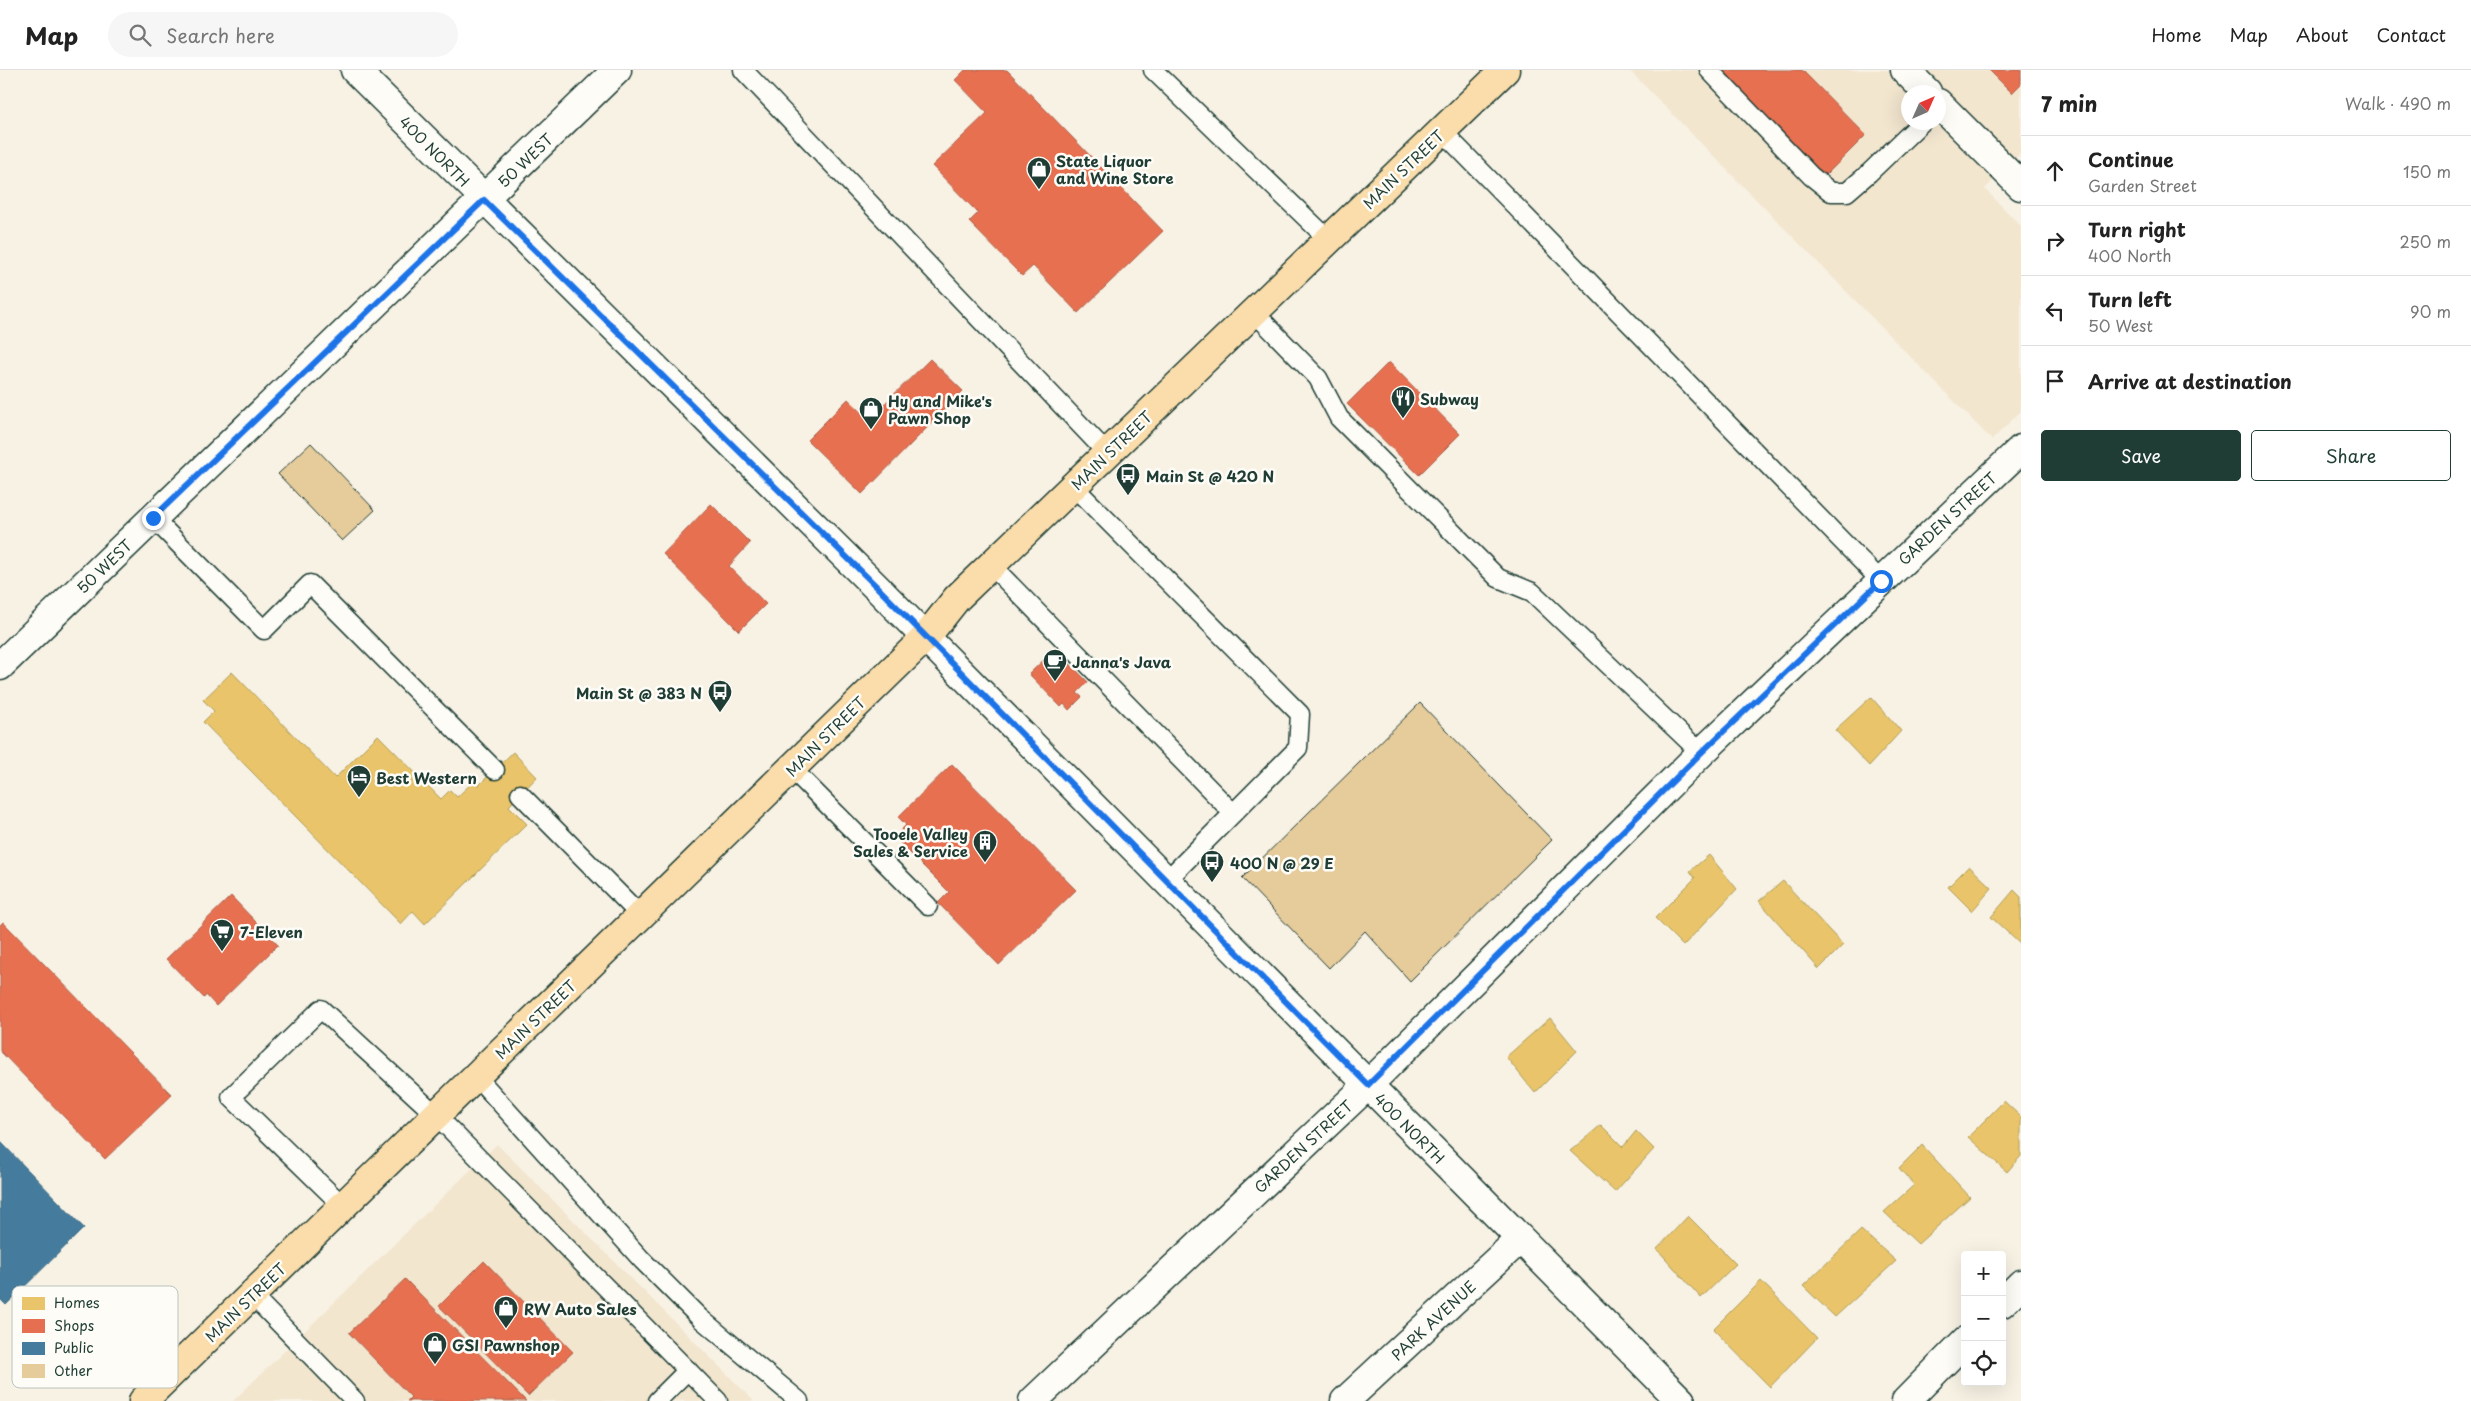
<!DOCTYPE html>
<meta charset="utf-8">
<style>
body{margin:0;font-family:"Playpen Sans",sans-serif;background:#f6f6f6;color:#222}
.controls{position:absolute;right:15px;bottom:15px;display:grid;overflow:hidden;border-radius:5px;box-shadow:0 5px 20px #0002}
.controls button{width:45px;height:45px;display:grid;place-items:center;padding:0;border:0;border-bottom:1px solid #e0e0e0;background:#fff;color:#222;font:25px sans-serif}
.compass{position:absolute;left:1901px;top:15px;width:45px;height:45px;border-radius:50%;background:#fff;box-shadow:0 5px 20px #0002;rotate:45deg}
.stop{position:absolute;width:15px;height:15px;margin:-11px;border:4px solid #1a73e8;border-radius:50%;background:#fff}
.stop.end{background:#1a73e8;border-color:#fff;box-shadow:0 1px 5px #0008}
.list{margin:0;padding:0;list-style:none}
h2{display:flex;justify-content:space-between;align-items:center;height:65px;margin:0;padding:0 20px;font-size:21px}
h2 small{font-size:16px;font-weight:400;color:#767676}
.list li{display:grid;grid-template-columns:32px 1fr auto;gap:15px;align-items:center;box-sizing:border-box;height:70px;padding:0 20px;border-top:1px solid #e0e0e0}
.list b{display:block;font-size:19px;white-space:nowrap}
.list p{margin:0;font-size:16px;white-space:nowrap;color:#767676}
.list em{font-size:16px;font-style:normal;color:#767676}
.actions{display:flex;gap:10px;padding:15px 20px}
.actions a{flex:1;padding:11px 0;border:1px solid #1f3d34;border-radius:5px;text-align:center;font-size:18px;color:#1f3d34}
.actions .main{background:#1f3d34;color:#fff}
.icon{flex:none;width:28px;height:28px;fill:none;stroke:currentColor;stroke-width:2;stroke-linecap:round;stroke-linejoin:round}
.map{position:relative;flex:none;width:2021px;height:1331px;overflow:hidden}
header{display:flex;align-items:center;gap:30px;box-sizing:border-box;height:70px;padding:0 25px;background:#fff;border-bottom:1px solid #e0e0e0}
header strong{font-size:24px}
nav{display:flex;gap:28px;margin-inline-start:auto;font-size:18px}
.search{width:350px;height:45px;background:#f6f6f6;display:flex;align-items:center;gap:12px;box-sizing:border-box;padding:0 18px;border-radius:28px;color:#767676;font-size:19px}
main{display:flex}
aside{flex:1;background:#fff}
.map>svg:first-child{display:block}
.built{fill:#f3e6cf;fill-rule:evenodd}
.homes{fill:#e9c46a;stroke:#ac9c5a}
.shops{fill:#e76f51;stroke:#ab6048}
.public{fill:#457b9d;stroke:#3a687e}
.building{fill:#e6cb9b;stroke:#1f3d34}
.lines{fill:none;stroke-linecap:round;stroke-linejoin:round}
.service-casing{stroke:#1f3d34;stroke-width:21}
.minor-casing{stroke:#1f3d34;stroke-width:31}
.tertiary-casing{stroke:#1f3d34;stroke-width:31}
.trunk-casing{stroke:#1f3d34;stroke-width:31}
.service{stroke:#fdfcf7;stroke-width:18}
.minor{stroke:#fdfcf7;stroke-width:28}
.tertiary{stroke:#fdfcf7;stroke-width:28}
.trunk{stroke:#fbddab;stroke-width:28}
.route{stroke:#1a73e8;stroke-width:6}
.labels{text-anchor:middle;dominant-baseline:central;stroke-width:5;stroke-linejoin:round;paint-order:stroke}
.street-label{font-size:15px;fill:#1f3d34;stroke:#fdfcf7}
.poi-label{font-size:15px;font-weight:bold;fill:#1f3d34;stroke:#fdfcf7;text-anchor:start}
.key{fill:#fdfcf7;stroke:#bac3bc;stroke-width:1}
.key-label{font-size:14px;fill:#1f3d34}
</style>
<header>
<strong>Map</strong>
<div class="search"><svg class="icon" aria-label="search" viewBox="0 0 24 24"><circle cx="10" cy="10" r="6"/><path d="M15 15l6 6"/></svg>Search here</div>
<nav><a>Home</a><a>Map</a><a>About</a><a>Contact</a></nav>
</header>
<main>
<div class="map">
<svg width="2021" height="1331" viewBox="0 0 2021 1331">
<rect width="100%" height="100%" fill="#f8f2e5"/>
<filter id="ink" filterUnits="userSpaceOnUse"><feTurbulence type="fractalNoise" baseFrequency=".02" numOctaves="2"/><feDisplacementMap in="SourceGraphic" scale="10" xChannelSelector="R" yChannelSelector="G"/><feConvolveMatrix kernelMatrix="1 2 1 2 8 2 1 2 1" color-interpolation-filters="sRGB"/></filter>
<g filter="url(#ink)">
<g class="built">
<path d="M1629,0H2021V83L1985,119L2021,156V341L1992,370ZM1908,22H1938V52H1908Z"/>
<polygon points="497,1074 754,1331 233,1331"/>
</g>
<g class="homes">
<polygon points="232,602 335,708 378,665 441,729 450,720 457,727 474,711 478,716 513,682 537,707 509,736 527,754 425,854 413,841 401,854 203,652 214,641 203,630"/>
<polygon points="1871,627 1901,661 1869,696 1835,660"/>
<polygon points="1709,785 1737,819 1683,876 1655,848 1695,808 1690,801"/>
<polygon points="1969,796 1992,818 1972,841 1948,817"/>
<polygon points="1783,811 1843,875 1819,899 1759,831"/>
<polygon points="2014,820 2021,827 2021,875 1991,847"/>
<polygon points="1550,948 1577,981 1535,1023 1506,987"/>
<polygon points="2004,1031 2021,1047 2021,1086 2007,1102 1968,1067"/>
<polygon points="1601,1055 1623,1077 1636,1061 1654,1079 1615,1122 1570,1081"/>
<polygon points="1922,1075 1970,1127 1918,1174 1884,1142 1914,1115 1899,1098"/>
<polygon points="1688,1146 1736,1194 1701,1228 1657,1179"/>
<polygon points="1861,1160 1896,1191 1835,1247 1803,1216"/>
<polygon points="1761,1211 1817,1268 1770,1317 1713,1259"/>
</g>
<g class="shops">
<polygon points="965,0 1007,0 1163,161 1078,243 1033,196 1022,206 969,152 978,143 932,96 987,43 955,10"/>
<polygon points="1721,0 1802,0 1866,65 1825,106"/>
<polygon points="1989,0 2021,0 2021,14 2012,23"/>
<polygon points="930,289 963,321 862,424 807,370 848,329 869,349"/>
<polygon points="1389,292 1460,364 1419,405 1347,334"/>
<polygon points="711,434 750,473 729,496 766,534 739,561 663,484"/>
<polygon points="1055,579 1088,612 1077,623 1082,627 1069,640 1064,634 1061,637 1029,604"/>
<polygon points="952,694 1076,820 999,895 938,833 949,822 894,767 906,755 898,747"/>
<polygon points="231,826 278,875 216,936 206,925 204,928 166,889"/>
<polygon points="3,852 172,1025 105,1089 0,981 0,855"/>
<polygon points="484,1191 573,1282 528,1326 439,1236"/>
<polygon points="405,1209 526,1331 407,1331 411,1327 349,1263"/>
</g>
<polygon class="public" points="0,1071 84,1158 6,1235 0,1229"/>
<g class="building">
<polygon points="311,373 375,440 342,471 278,404"/>
<polygon points="1420,633 1552,770 1410,911 1365,861 1329,898 1242,808"/>
</g>
<g class="lines">
<defs>
<g id="service">
<polyline points="743,0 1107,383"/>
<polyline points="1153,0 1329,170"/>
<polyline points="1709,0 1811,106 1831,122 1847,122 1869,103 1922,52"/>
<polyline points="1442,61 1881,511"/>
<polyline points="1254,242 1318,308 1339,348 1498,508 1532,522 1701,683"/>
<polyline points="1073,416 1300,644 1298,678 1166,811"/>
<polyline points="153,448 264,560 310,514 495,700"/>
<polyline points="991,495 1233,743"/>
<polyline points="792,699 928,836"/>
<polyline points="520,724 641,846"/>
<polyline points="476,1006 642,1190 700,1248 799,1331"/>
<polyline points="343,1136 231,1027 321,939 436,1045 718,1331"/>
<polyline points="252,1225 355,1331"/>
<polyline points="657,1331 688,1300"/>
</g>
<g id="minor">
<polyline points="1905,0 1927,22"/>
<polyline points="1938,33 2021,116"/>
<polyline points="0,596 617,0"/>
<polyline points="2002,1233 2021,1214"/>
<polyline points="1033,1331 1368,1015 1701,683 2021,379"/>
<polyline points="1345,1331 1520,1169"/>
<polyline points="1906,1331 1965,1271"/>
</g>
<polyline id="tertiary" points="355,0 875,516 1681,1331"/>
<polyline id="trunk" points="143,1331 926,567 957,528 1505,0"/>
</defs>
<use href="#service" class="service-casing"/>
<use href="#minor" class="minor-casing"/>
<use href="#tertiary" class="tertiary-casing"/>
<use href="#trunk" class="trunk-casing"/>
<use href="#service" class="service"/>
<use href="#minor" class="minor"/>
<use href="#tertiary" class="tertiary"/>
<use href="#trunk" class="trunk"/>
</g>
</g>
<g class="lines" filter="url(#ink)">
<polyline class="route" points="153,448 484,130 876,516 1368,1015 1701,683 1881,511"/>
</g>
<defs>
<symbol id="shop-pin" viewBox="-11 -11 22 30"><path d="M0 17L-7.5 6A9.5 9.5 0 1 1 7.5 6Z" fill="#1f3d34" stroke="#fdfcf7"/><path d="M-5-2.5h2.3a2.7 3.5 0 0 1 5.4 0H5L5.5 6h-11ZM-1.5-2.5h3a1.5 2.3 0 0 0-3 0Z" fill="#fff"/></symbol>
<symbol id="restaurant-pin" viewBox="-11 -11 22 30"><path d="M0 17L-7.5 6A9.5 9.5 0 1 1 7.5 6Z" fill="#1f3d34" stroke="#fdfcf7"/><path d="M-5-6h1v4h1v-4h1v4h1v-4h1v5L-1.5 .5V6h-2V.5L-5-1ZM5-6V6H3V1.5H1.5Q1.5-4 5-6Z" fill="#fff"/></symbol>
<symbol id="bus-pin" viewBox="-11 -11 22 30"><path d="M0 17L-7.5 6A9.5 9.5 0 1 1 7.5 6Z" fill="#1f3d34" stroke="#fdfcf7"/><path d="M-5-6H5V4H4V6H2V4H-2V6H-4V4H-5ZM-3.5-4V0h7V-4ZM-3.5 1.2v1.5H-2V1.2ZM2 1.2v1.5H3.5V1.2Z" fill="#fff"/></symbol>
<symbol id="cafe-pin" viewBox="-11 -11 22 30"><path d="M0 17L-7.5 6A9.5 9.5 0 1 1 7.5 6Z" fill="#1f3d34" stroke="#fdfcf7"/><path d="M-5.5-4.5H6V0H3Q3 3.5 0 3.5H-2.5Q-5.5 3.5-5.5 0ZM3-3.2v2h1.7v-2ZM-6 4.5H4V6H-6Z" fill="#fff"/></symbol>
<symbol id="hotel-pin" viewBox="-11 -11 22 30"><path d="M0 17L-7.5 6A9.5 9.5 0 1 1 7.5 6Z" fill="#1f3d34" stroke="#fdfcf7"/><path d="M-6-4.5h1.5V1H6V5H4.5V3h-9V5H-6ZM-4 0a1.8 1.8 0 1 1 3.6 0ZM.5 0V-2.5h3Q6-2.5 6 0Z" fill="#fff"/></symbol>
<symbol id="building-pin" viewBox="-11 -11 22 30"><path d="M0 17L-7.5 6A9.5 9.5 0 1 1 7.5 6Z" fill="#1f3d34" stroke="#fdfcf7"/><path d="M-4-6H4V6H1V3H-1V6H-4ZM-2.5-4.3h1.7v1.8h-1.7ZM.8-4.3h1.7v1.8H.8ZM-2.5-1h1.7V.8h-1.7ZM.8-1h1.7V.8H.8Z" fill="#fff"/></symbol>
<symbol id="supermarket-pin" viewBox="-11 -11 22 30"><path d="M0 17L-7.5 6A9.5 9.5 0 1 1 7.5 6Z" fill="#1f3d34" stroke="#fdfcf7"/><path d="M-6-5.5h2.5l.6 2H6L4.5 2H-2.5L-4.4-4H-6ZM-1.5 3.2a1.3 1.3 0 1 0 .1 0ZM3 3.2a1.3 1.3 0 1 0 .1 0Z" fill="#fff"/></symbol>
</defs>
<g fill-rule="evenodd">
<use href="#shop-pin" x="1025" y="85" width="28" height="38"/>
<use href="#restaurant-pin" x="1389" y="314" width="28" height="38"/>
<use href="#shop-pin" x="857" y="325" width="28" height="38"/>
<use href="#bus-pin" x="1114" y="391" width="28" height="38"/>
<use href="#cafe-pin" x="1041" y="577" width="28" height="38"/>
<use href="#bus-pin" x="706" y="608" width="28" height="38"/>
<use href="#hotel-pin" x="345" y="693" width="28" height="38"/>
<use href="#building-pin" x="971" y="758" width="28" height="38"/>
<use href="#bus-pin" x="1198" y="778" width="28" height="38"/>
<use href="#supermarket-pin" x="208" y="847" width="28" height="38"/>
<use href="#shop-pin" x="492" y="1224" width="28" height="38"/>
<use href="#shop-pin" x="421" y="1260" width="28" height="38"/>
</g>
<g class="labels">
<g class="street-label">
<text transform="translate(435 81) rotate(45)">400 NORTH</text>
<text transform="translate(525 90) rotate(-44)">50 WEST</text>
<text transform="translate(1403 99) rotate(-44)">MAIN STREET</text>
<text transform="translate(1111 380) rotate(-44)">MAIN STREET</text>
<text transform="translate(1947 448) rotate(-43)">GARDEN STREET</text>
<text transform="translate(104 496) rotate(-44)">50 WEST</text>
<text transform="translate(825 666) rotate(-45)">MAIN STREET</text>
<text transform="translate(535 949) rotate(-44)">MAIN STREET</text>
<text transform="translate(1410 1058) rotate(45)">400 NORTH</text>
<text transform="translate(1303 1076) rotate(-43)">GARDEN STREET</text>
<text transform="translate(245 1232) rotate(-44)">MAIN STREET</text>
<text transform="translate(1433 1250) rotate(-43)">PARK AVENUE</text>
</g>
<g class="poi-label">
<text x="1056" y="90">State Liquor<tspan x="1056" dy="17">and Wine Store</tspan></text>
<text x="1420" y="328">Subway</text>
<text x="888" y="330">Hy and Mike's<tspan x="888" dy="17">Pawn Shop</tspan></text>
<text x="1146" y="405">Main St @ 420 N</text>
<text x="1072" y="591">Janna's Java</text>
<text x="702" y="622" text-anchor="end">Main St @ 383 N</text>
<text x="376" y="707">Best Western</text>
<text x="968" y="763" text-anchor="end">Tooele Valley<tspan x="968" dy="17">Sales &amp; Service</tspan></text>
<text x="1230" y="792">400 N @ 29 E</text>
<text x="240" y="861">7-Eleven</text>
<text x="524" y="1238">RW Auto Sales</text>
<text x="452" y="1274">GSI Pawnshop</text>
</g>
</g>
<rect x="12" y="1216" width="166" height="102" rx="8" class="key"/>
<rect x="22" y="1227" width="23" height="13" fill="#e9c46a"/>
<rect x="22" y="1249" width="23" height="14" fill="#e76f51"/>
<rect x="22" y="1272" width="23" height="13" fill="#457b9d"/>
<rect x="22" y="1294" width="23" height="14" fill="#e6cb9b"/>
<g class="key-label">
<text x="54" y="1238">Homes</text>
<text x="54" y="1261">Shops</text>
<text x="54" y="1283">Public</text>
<text x="54" y="1306">Other</text>
</g>
</svg>
<div class="controls">
<button>+</button>
<button>−</button>
<button><svg class="icon" aria-label="locate" viewBox="0 0 24 24"><circle cx="12" cy="12" r="6"/><path d="M12 2v4M12 18v4M2 12h4M18 12h4"/></svg></button>
</div>
<svg class="compass" viewBox="-18 -18 36 36"><path d="M0-13l5 13h-10z" fill="#e53935"/><path d="M0 13l5-13h-10z" fill="#767676"/></svg>
<div class="stop" style="left:1881px;top:511px"></div>
<div class="stop end" style="left:153px;top:448px"></div>
</div>
<aside>
<h2>7 min<small>Walk · 490 m</small></h2>
<ul class="list">
<li><svg class="icon" aria-label="ahead" viewBox="0 0 24 24"><path d="M12 20V5M6 11l6-6 6 6"/></svg><div><b>Continue</b><p>Garden Street</p></div><em>150 m</em></li>
<li><svg class="icon" aria-label="right" viewBox="0 0 24 24"><path d="M7 20v-9h11M14 6l5 5-5 5"/></svg><div><b>Turn right</b><p>400 North</p></div><em>250 m</em></li>
<li><svg class="icon" aria-label="left" viewBox="0 0 24 24"><path d="M17 20v-9H6M10 6l-5 5 5 5"/></svg><div><b>Turn left</b><p>50 West</p></div><em>90 m</em></li>
<li><svg class="icon" aria-label="arrive" viewBox="0 0 24 24"><path d="M6 21V4h12l-3 4 3 4H6"/></svg><div><b>Arrive at destination</b></div></li>
</ul>
<div class="actions"><a class="main">Save</a><a>Share</a></div>
</aside>
</main>
